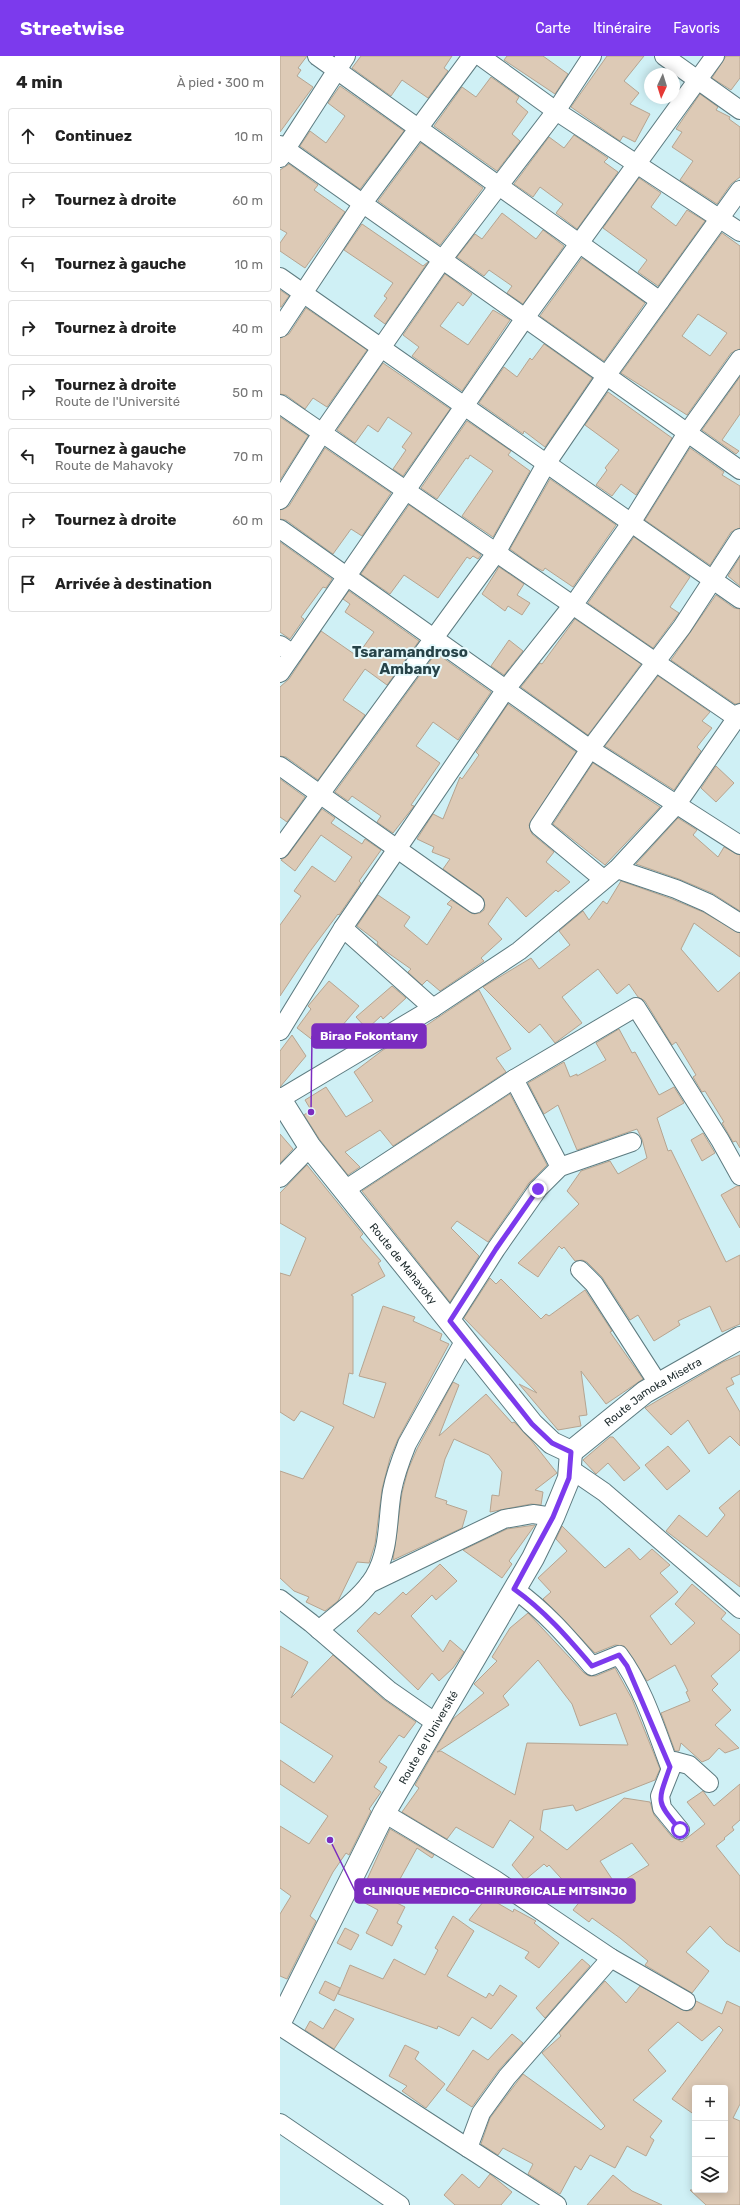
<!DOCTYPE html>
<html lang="fr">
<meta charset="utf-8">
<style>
body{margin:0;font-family:Rubik,sans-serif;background:#f2f2f2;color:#222}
.controls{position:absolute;right:12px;bottom:12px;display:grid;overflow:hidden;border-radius:4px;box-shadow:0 2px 10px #0003}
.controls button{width:36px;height:36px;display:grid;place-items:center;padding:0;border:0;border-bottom:1px solid #e0e0e0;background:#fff;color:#222;font:20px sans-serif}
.compass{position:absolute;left:364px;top:12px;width:36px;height:36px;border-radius:50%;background:#fff;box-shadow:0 2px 10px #0003;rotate:184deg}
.stop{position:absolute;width:12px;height:12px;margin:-9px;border:3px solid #7c3aed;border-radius:50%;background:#fff}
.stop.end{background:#7c3aed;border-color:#fff;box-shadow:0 1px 4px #0008}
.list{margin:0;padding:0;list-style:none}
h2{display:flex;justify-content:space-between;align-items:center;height:52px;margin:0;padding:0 16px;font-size:17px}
h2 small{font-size:13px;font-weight:400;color:#767676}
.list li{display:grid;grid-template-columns:26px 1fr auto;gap:12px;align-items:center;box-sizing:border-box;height:56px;margin:0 8px 8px;padding:0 8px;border:1px solid #e0e0e0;border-radius:4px}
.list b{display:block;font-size:15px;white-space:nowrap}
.list p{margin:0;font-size:13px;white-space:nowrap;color:#767676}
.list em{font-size:13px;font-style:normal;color:#767676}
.icon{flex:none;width:22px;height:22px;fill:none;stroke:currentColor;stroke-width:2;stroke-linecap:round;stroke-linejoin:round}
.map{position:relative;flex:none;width:460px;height:2149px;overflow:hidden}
header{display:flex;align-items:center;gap:24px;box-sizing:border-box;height:56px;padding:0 20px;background:#7c3aed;color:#fff}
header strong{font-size:19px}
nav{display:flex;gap:22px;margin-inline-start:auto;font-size:14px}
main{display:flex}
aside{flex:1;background:#fff}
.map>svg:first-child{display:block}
.building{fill:#ddcab6;stroke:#b6a490;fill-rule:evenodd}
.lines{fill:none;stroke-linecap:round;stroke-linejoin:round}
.minor-casing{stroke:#5d7b80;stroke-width:20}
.tertiary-casing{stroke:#5d7b80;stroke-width:24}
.minor{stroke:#fff;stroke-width:18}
.tertiary{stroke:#fff;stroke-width:22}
.route{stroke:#7c3aed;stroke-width:5}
.labels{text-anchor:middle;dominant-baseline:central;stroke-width:4;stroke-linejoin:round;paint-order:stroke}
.street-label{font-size:11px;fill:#1e2b2d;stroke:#e6fafd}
.district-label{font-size:15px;font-weight:bold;fill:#274348;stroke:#e6fafd}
.leader{fill:none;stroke:#7b2cbf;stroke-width:1.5}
.callout-dot{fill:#7b2cbf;stroke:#e6fafd;stroke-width:1.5}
.callout{fill:#7b2cbf;stroke:#7b2cbf;stroke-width:1.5}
.callout-label{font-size:12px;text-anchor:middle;font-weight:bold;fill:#fff}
</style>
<header>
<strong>Streetwise</strong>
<nav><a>Carte</a><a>Itinéraire</a><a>Favoris</a></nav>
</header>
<main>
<aside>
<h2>4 min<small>À pied · 300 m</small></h2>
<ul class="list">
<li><svg class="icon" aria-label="ahead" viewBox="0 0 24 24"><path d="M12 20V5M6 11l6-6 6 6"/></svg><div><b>Continuez</b></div><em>10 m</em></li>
<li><svg class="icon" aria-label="right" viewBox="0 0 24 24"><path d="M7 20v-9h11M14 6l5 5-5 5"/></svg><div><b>Tournez à droite</b></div><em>60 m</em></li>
<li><svg class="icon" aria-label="left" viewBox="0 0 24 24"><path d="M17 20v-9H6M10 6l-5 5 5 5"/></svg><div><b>Tournez à gauche</b></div><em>10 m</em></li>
<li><svg class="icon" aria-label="right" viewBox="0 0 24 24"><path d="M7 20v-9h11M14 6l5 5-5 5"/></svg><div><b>Tournez à droite</b></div><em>40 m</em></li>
<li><svg class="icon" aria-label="right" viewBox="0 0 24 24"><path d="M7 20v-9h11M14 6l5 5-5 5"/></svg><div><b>Tournez à droite</b><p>Route de l'Université</p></div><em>50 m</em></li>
<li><svg class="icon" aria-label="left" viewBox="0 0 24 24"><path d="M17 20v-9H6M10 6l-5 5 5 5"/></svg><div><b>Tournez à gauche</b><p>Route de Mahavoky</p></div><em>70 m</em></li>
<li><svg class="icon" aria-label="right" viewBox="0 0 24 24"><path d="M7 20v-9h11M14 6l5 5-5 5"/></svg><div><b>Tournez à droite</b></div><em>60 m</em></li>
<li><svg class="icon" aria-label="arrive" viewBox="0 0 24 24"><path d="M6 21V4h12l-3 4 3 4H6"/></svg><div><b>Arrivée à destination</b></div></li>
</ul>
</aside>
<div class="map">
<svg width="460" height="2149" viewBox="0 0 460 2149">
<rect width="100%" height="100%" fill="#cff0f5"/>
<g class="building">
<polygon points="0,0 27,0 18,12 21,14 17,20 33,31 0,76"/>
<polygon points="81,0 172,0 164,12 168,15 148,42 122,24 111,40 72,12"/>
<polygon points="227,0 263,0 288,18 275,38 224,4"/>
<polygon points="327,0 364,0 344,25 359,37 350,48 370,58 355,86 343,80 340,85 291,51"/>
<polygon points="446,0 460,0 460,22 451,34 432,22"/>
<polygon points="211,21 239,41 236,46 248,56 232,78 240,85 217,115 154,70 182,31 196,41"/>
<polygon points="60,30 124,75 80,133 20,90 30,75 46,87 65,60 48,47"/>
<polygon points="420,38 438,51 436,54 450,61 449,63 460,71 460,121 451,128 437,148 400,124 413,105 392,91 402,76 396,73"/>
<polygon points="294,79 328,102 324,106 338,116 297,173 276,157 283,148 260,131 253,141 234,128 269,81 284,92"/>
<polygon points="141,87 203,132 160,189 98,145"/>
<polygon points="9,108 38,129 34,134 65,156 25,212 0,195 0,187 7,177 0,173 0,114"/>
<polygon points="359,122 381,137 371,151 396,170 407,154 425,165 378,230 358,216 367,204 323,172"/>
<polygon points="222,157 256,183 263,174 284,190 243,248 227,237 232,230 209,214 204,220 177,201 195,178 202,183"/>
<polygon points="82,168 143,210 148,206 105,268 94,260 107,242 104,240 113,227 64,194"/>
<path d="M442,177L460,190V293L451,297L407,359L341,317ZM418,258L447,277L430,300L402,280Z"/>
<polygon points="302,202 365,247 324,305 260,260"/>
<polygon points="165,218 192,238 183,250 178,246 160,270 163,272 188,289 213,254 230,264 182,335 132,300 139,291 123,279"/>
<polygon points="0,234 9,240 1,251 0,251"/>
<polygon points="26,252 87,294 47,351 33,342 25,353 6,339 0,338 0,282 9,278"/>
<polygon points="264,288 312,322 265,391 244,375 243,378 199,347 224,311 237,321 250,302 252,304"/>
<polygon points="103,307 170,353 123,420 113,413 126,394 122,391 132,377 108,361 98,376 88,369 75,387 57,374"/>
<polygon points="460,321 460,358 442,384 459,395 456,398 422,374"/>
<polygon points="328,336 392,382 356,439 341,428 332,440 316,429 327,414 325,412 339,394 305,369"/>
<polygon points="0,361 28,380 0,424"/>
<polygon points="187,365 231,395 228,399 250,415 213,481 182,460 213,415 190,399 188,403 186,402 157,443 141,432"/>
<polygon points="45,392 111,437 82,480 71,473 53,498 6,464 0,463 0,454 9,450"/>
<polygon points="410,392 444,416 442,419 460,430 460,472 451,476 430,509 365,464"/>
<polygon points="270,423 336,469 293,531 265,512 263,515 255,511 230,493"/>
<polygon points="129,449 201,499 198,503 193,500 190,503 187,501 158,542 124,519 110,538 81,518"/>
<polygon points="354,481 410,521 390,551 399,557 373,592 308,547"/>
<polygon points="0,486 52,523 46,532 43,531 21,561 24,563 10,583 0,576"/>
<polygon points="460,501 460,530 448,520"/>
<polygon points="219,511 244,528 237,539 250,547 242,559 228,550 225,555 202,538"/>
<polygon points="69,535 139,585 107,629 85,613 63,644 85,659 38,724 6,701 0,700 0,631 9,623 41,575 77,600 94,576 65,556 70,548 63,543"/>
<polygon points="436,539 454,552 460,553 460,647 455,648 391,604"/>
<polygon points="295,563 361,608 308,679 241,631 260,607 262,608"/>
<polygon points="229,584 243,595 224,619 211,610"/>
<polygon points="156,597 211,636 178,684 153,666 136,690 160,707 131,749 134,750 113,777 97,766 101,760 72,740 68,745 55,736"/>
<polygon points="378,620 430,656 422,665 432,672 417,691 421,695 394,734 325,690"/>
<polygon points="228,648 296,696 249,769 252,778 274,796 266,806 290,826 278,836 276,834 246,861 227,841 208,868 222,883 201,902 204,905 160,935 147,924 142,929 128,916 131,913 101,892 97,888 98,886 77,870 98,839 130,861 124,870 147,889 172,851 167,848 171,844 194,858 200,857 204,854 205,849 201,840 163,813 170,803 152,796 154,791 137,783 153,758 163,763 180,721 182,723 199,699 196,696"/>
<polygon points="313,707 380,751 325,809 273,768"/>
<polygon points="436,710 454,727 436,746 421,732"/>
<polygon points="0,723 25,741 7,766 0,761"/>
<polygon points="42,753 55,762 51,767 82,788 85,783 101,794 79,825 81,827 59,859 58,858 28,898 0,940 0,869 21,840 14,835 32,810 55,826 72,801 41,779 15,815 1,804 8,799"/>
<polygon points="398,762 417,774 413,779 438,801 444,791 460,799 460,855 432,837 399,823 356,808"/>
<polygon points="341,825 392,843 423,856 460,877 460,901 414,867 401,893 438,936 460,916 460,1092 456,1085 453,1086 442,1067 444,1066 425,1035 422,1036 413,1021 416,1019 396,986 392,989 365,945 358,941 349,928 337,938 318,913 282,941 302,967 275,987 260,968 249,977 203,931 251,902 259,913 290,889 279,875 303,855 309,864 323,845 327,848"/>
<polygon points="49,925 79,950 43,992 17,972 31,953 28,950"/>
<polygon points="112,930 126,942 103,963 101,960 87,973 76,961"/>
<polygon points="199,934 231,993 216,1002 226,1016 113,1090 100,1074 65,1096 80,1111 68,1119 40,1084 24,1059 31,1054 25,1044 46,1031 66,1061 93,1045 74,1016 103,994 144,971"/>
<polygon points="339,973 352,997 355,996 379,1039 394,1031 404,1047 377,1062 388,1095 391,1094 446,1206 460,1199 460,1268 442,1276 430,1250 398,1265 400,1269 374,1285 358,1259 350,1264 322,1221 307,1206 302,1204 295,1205 284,1191 282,1193 279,1190 258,1221 238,1207 299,1148 287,1135 301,1115 330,1105 338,1118 367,1102 362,1083 357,1073 297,1094 278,1049 264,1058 248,1027 284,1006 290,1021 297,1018 297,1020 326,1004 316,987"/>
<polygon points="12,979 26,1000 0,1031 0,995"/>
<polygon points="230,1038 267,1109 249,1127 208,1186 177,1165 171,1172 199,1200 170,1246 82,1135"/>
<polygon points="423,1077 435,1097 422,1105 411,1084"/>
<polygon points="0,1078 13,1093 0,1107"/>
<polygon points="27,1109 83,1178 80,1181 101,1205 98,1207 105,1220 71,1239 73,1240 73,1318 69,1317 63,1348 94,1362 106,1327 79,1320 103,1250 135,1261 133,1265 162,1278 160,1284 169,1288 118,1383 110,1402 102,1433 95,1488 89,1507 77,1506 58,1545 45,1555 26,1546 29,1541 14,1535 0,1522 0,1415 23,1423 54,1371 21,1355 14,1365 0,1356 0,1217 10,1220 26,1182 0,1167 0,1137"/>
<polygon points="457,1130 460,1130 460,1172 441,1139"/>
<polygon points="210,1222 216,1228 221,1223 261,1263 266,1258 269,1260 305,1234 332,1275 330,1276 363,1323 326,1348 301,1315 307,1359 299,1360 301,1370 278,1374 239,1328 257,1337 184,1262"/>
<polygon points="460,1299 460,1318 451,1322 454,1328 446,1332 460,1356 460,1390 450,1380 429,1398 408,1364 391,1379 365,1352 443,1306"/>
<polygon points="173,1326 179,1329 159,1380 206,1338 232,1367 234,1366 251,1384 277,1417 255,1434 263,1436 261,1449 251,1448 210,1456 212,1439 219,1440 222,1416 209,1399 174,1383 165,1403 155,1441 167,1445 166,1448 187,1455 182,1472 113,1504 122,1437 128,1414 137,1393"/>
<polygon points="330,1381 333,1381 360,1412 344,1425 328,1407 316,1418 303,1404"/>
<polygon points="388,1390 410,1415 387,1434 365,1409"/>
<polygon points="460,1434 460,1531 386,1475 399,1459 427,1481 445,1459 439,1452"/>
<polygon points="255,1469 229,1505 232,1508 222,1522 183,1494 227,1473"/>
<polygon points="282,1470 325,1512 349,1492 360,1504 372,1493 390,1509 380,1517 398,1536 370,1560 391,1589 415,1567 395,1548 412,1528 446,1557 441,1563 460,1579 460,1594 431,1620 438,1628 432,1634 451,1654 435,1669 459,1692 445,1697 439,1692 429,1703 422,1706 401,1687 399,1695 395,1695 381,1657 410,1645 406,1636 408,1635 395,1609 367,1625 344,1590 335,1589 315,1597 263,1543 271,1536 258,1522 287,1495 276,1483"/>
<polygon points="160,1508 177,1525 156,1544 152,1539 131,1560 163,1596 170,1584 184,1596 173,1612 159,1625 152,1617 138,1634 77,1575 95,1556 99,1559 123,1536 126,1539"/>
<path d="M248,1557L304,1617L309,1620H316L335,1612L352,1643L380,1713L375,1724L296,1755L293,1749L263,1754L260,1774L287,1794L344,1742L370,1746L374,1759L392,1781L402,1786L425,1768L407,1746L423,1735L434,1750L460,1728V1764L452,1771L454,1774L444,1782L445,1783L436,1790L460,1820V1896L446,1887L430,1870L406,1896L429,1915L412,1937L365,1909L368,1905L340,1882L312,1862L309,1866L293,1854L301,1844L269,1809L267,1811L264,1808L245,1824L232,1809L254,1781L230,1764L213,1792L176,1771L167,1783L122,1756L139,1732L135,1729L173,1663L204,1637L194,1628L217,1605L212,1601L230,1572ZM258,1604L292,1648L300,1670L336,1657L348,1689L247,1687L235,1739L161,1695L157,1696L229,1649L223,1640ZM352,1787L369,1809L336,1829L320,1805Z"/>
<polygon points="0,1590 28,1606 11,1642 53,1599 103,1643 136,1666 124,1682 119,1679 99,1706 107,1711 94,1731 101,1736 89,1753 91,1755 69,1799 66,1797 53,1816 30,1860 36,1865 7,1923 0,1920 0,1858 11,1840 0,1832 0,1770 29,1788 48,1760 0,1728 0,1704 34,1727 53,1700 0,1666"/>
<polygon points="110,1773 154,1799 152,1802 137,1792 109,1843 125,1851 117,1867 122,1870 112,1890 86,1877 98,1854 83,1846 91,1831 85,1828"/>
<polygon points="207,1841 233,1856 234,1853 256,1865 254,1867 279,1887 259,1912 245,1902 249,1896 189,1864"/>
<polygon points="173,1860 194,1875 167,1920 206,1942 209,1937 213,1940 220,1929 237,1940 211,1973 192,1961 179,1980 158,1970 157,1973 58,1938 70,1909 103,1923 114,1903 145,1919 158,1894 155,1892"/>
<polygon points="65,1872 79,1879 71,1894 57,1887"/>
<polygon points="302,1903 310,1910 265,1962 256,1952"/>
<polygon points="45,1925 60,1932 54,1945 39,1937"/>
<polygon points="325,1925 346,1947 360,1930 406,1955 412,1954 416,1945 442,1958 447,1945 460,1951 460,2048 453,2062 460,2065 460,2149 426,2149 410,2134 445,2134 445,2032 415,2032 415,2059 392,2043 443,1974 439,1970 422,1985 398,1966 368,1994 386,2015 353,2044 382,2065 370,2081 374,2084 366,2100 347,2090 335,2112 310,2099 301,2114 295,2110 280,2138 248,2118 253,2108 223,2092 218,2099 201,2088 210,2062 243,2018 321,2074 325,2070 262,1997 281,1980 279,1977"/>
<polygon points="55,1953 74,1963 54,1993 25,1974 30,1965 43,1973"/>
<polygon points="232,1978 243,1987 218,2015 192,2051 166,2034 193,1994 208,2004"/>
<polygon points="125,1989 139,1996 135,2003 165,2028 146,2052 122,2035 127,2030 109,2020"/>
<polygon points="182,2118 199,2132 210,2118 232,2136 221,2149 175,2149 164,2139"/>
<polygon points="333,2119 352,2135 382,2149 307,2149"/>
</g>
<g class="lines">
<defs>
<g id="minor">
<polyline points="37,0 380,245"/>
<polyline points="200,0 276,55 460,176"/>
<polyline points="384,0 460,54"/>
<polyline points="0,89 460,414"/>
<polyline points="0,102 66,0"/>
<polyline points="0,221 460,543"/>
<polyline points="0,272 83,147 192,0"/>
<polyline points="0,348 457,662"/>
<polyline points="0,444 42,377 162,204 276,55 312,0"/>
<polyline points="0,473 310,693 460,789"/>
<polyline points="0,589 13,598"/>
<polyline points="0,617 245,262 435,0"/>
<polyline points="0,710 195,848"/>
<polyline points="0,793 216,497 266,408 326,320 460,134"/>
<polyline points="337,813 396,833 428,847 460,867"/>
<polyline points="323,823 259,770 310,693 402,571 460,482"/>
<polyline points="63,872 153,952"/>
<polyline points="0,975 63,872 117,793 226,633 299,541 351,467 407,377 460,303"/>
<polyline points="234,1023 280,1111"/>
<polyline points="0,1043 153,952 239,895 337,813 397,748 460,657"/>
<polyline points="0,1122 30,1091"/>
<polyline points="66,1133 234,1023 356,951 440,1084 460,1120"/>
<polyline points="300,1214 314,1228 379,1329"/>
<polyline points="170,1265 216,1193 258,1133 280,1111 352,1086"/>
<polyline points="289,1412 324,1436 460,1553"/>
<polyline points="89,1528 224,1463 253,1458 273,1461"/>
<path d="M234,1533C265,1555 288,1582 312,1610L339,1599C363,1631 376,1674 390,1711"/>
<polyline points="0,1543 31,1567 110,1635 156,1667"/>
<path d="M39,1574C58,1557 81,1542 94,1521C110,1494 107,1464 112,1435C115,1419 121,1403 127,1388L185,1284"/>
<polyline points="104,1757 214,1823 331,1902 406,1945"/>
<polyline points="400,1774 382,1752 380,1740 394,1705 409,1709 429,1727"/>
<polyline points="0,1970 188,2092"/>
<polyline points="0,2067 120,2149"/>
<polyline points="277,2149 188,2092 201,2057 227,2021 331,1902"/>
</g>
<g id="tertiary">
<path id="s1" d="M0,1043L30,1091L252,1368L272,1387L291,1396"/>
<path id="s2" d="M291,1396L365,1336L460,1282"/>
<path id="s3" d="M0,1966L104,1757L253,1502L273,1461L289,1422L291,1396"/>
</g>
</defs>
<use href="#minor" class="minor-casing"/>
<use href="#tertiary" class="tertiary-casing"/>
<use href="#minor" class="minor"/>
<use href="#tertiary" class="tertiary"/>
</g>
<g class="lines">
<path class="route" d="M258,1133L216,1193L170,1265L252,1368L272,1387L291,1396L289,1422L273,1461L234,1533C265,1555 288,1582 312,1610L339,1599L347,1610L390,1711C377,1748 376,1744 400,1774"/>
</g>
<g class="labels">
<g class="street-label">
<text stroke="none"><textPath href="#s1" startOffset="206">Route de Mahavoky</textPath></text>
<text stroke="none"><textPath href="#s2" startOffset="102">Route Jamoka Misetra</textPath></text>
<text stroke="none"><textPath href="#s3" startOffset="321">Route de l'Université</textPath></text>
</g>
<g class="district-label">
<text x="130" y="596">Tsaramandroso<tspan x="130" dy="17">Ambany</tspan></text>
</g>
</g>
<path class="leader" d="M31 1056L32 980M50 1784L75 1835"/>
<g class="callout-dot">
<circle cx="31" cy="1056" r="4"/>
<circle cx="50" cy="1784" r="4"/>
</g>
<g class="callout">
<rect x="32" y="968" width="114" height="24" rx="4"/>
<rect x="75" y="1823" width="280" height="24" rx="4"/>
</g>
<g class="callout-label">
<text x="89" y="984">Birao Fokontany</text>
<text x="215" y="1839">CLINIQUE MEDICO-CHIRURGICALE MITSINJO</text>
</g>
</svg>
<div class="controls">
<button>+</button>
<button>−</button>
<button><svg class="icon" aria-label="layers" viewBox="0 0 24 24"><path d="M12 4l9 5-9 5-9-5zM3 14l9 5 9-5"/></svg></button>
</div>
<svg class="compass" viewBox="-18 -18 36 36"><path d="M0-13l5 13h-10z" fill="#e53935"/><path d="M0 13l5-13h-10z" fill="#767676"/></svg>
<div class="stop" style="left:400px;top:1774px"></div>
<div class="stop end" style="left:258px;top:1133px"></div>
</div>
</main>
